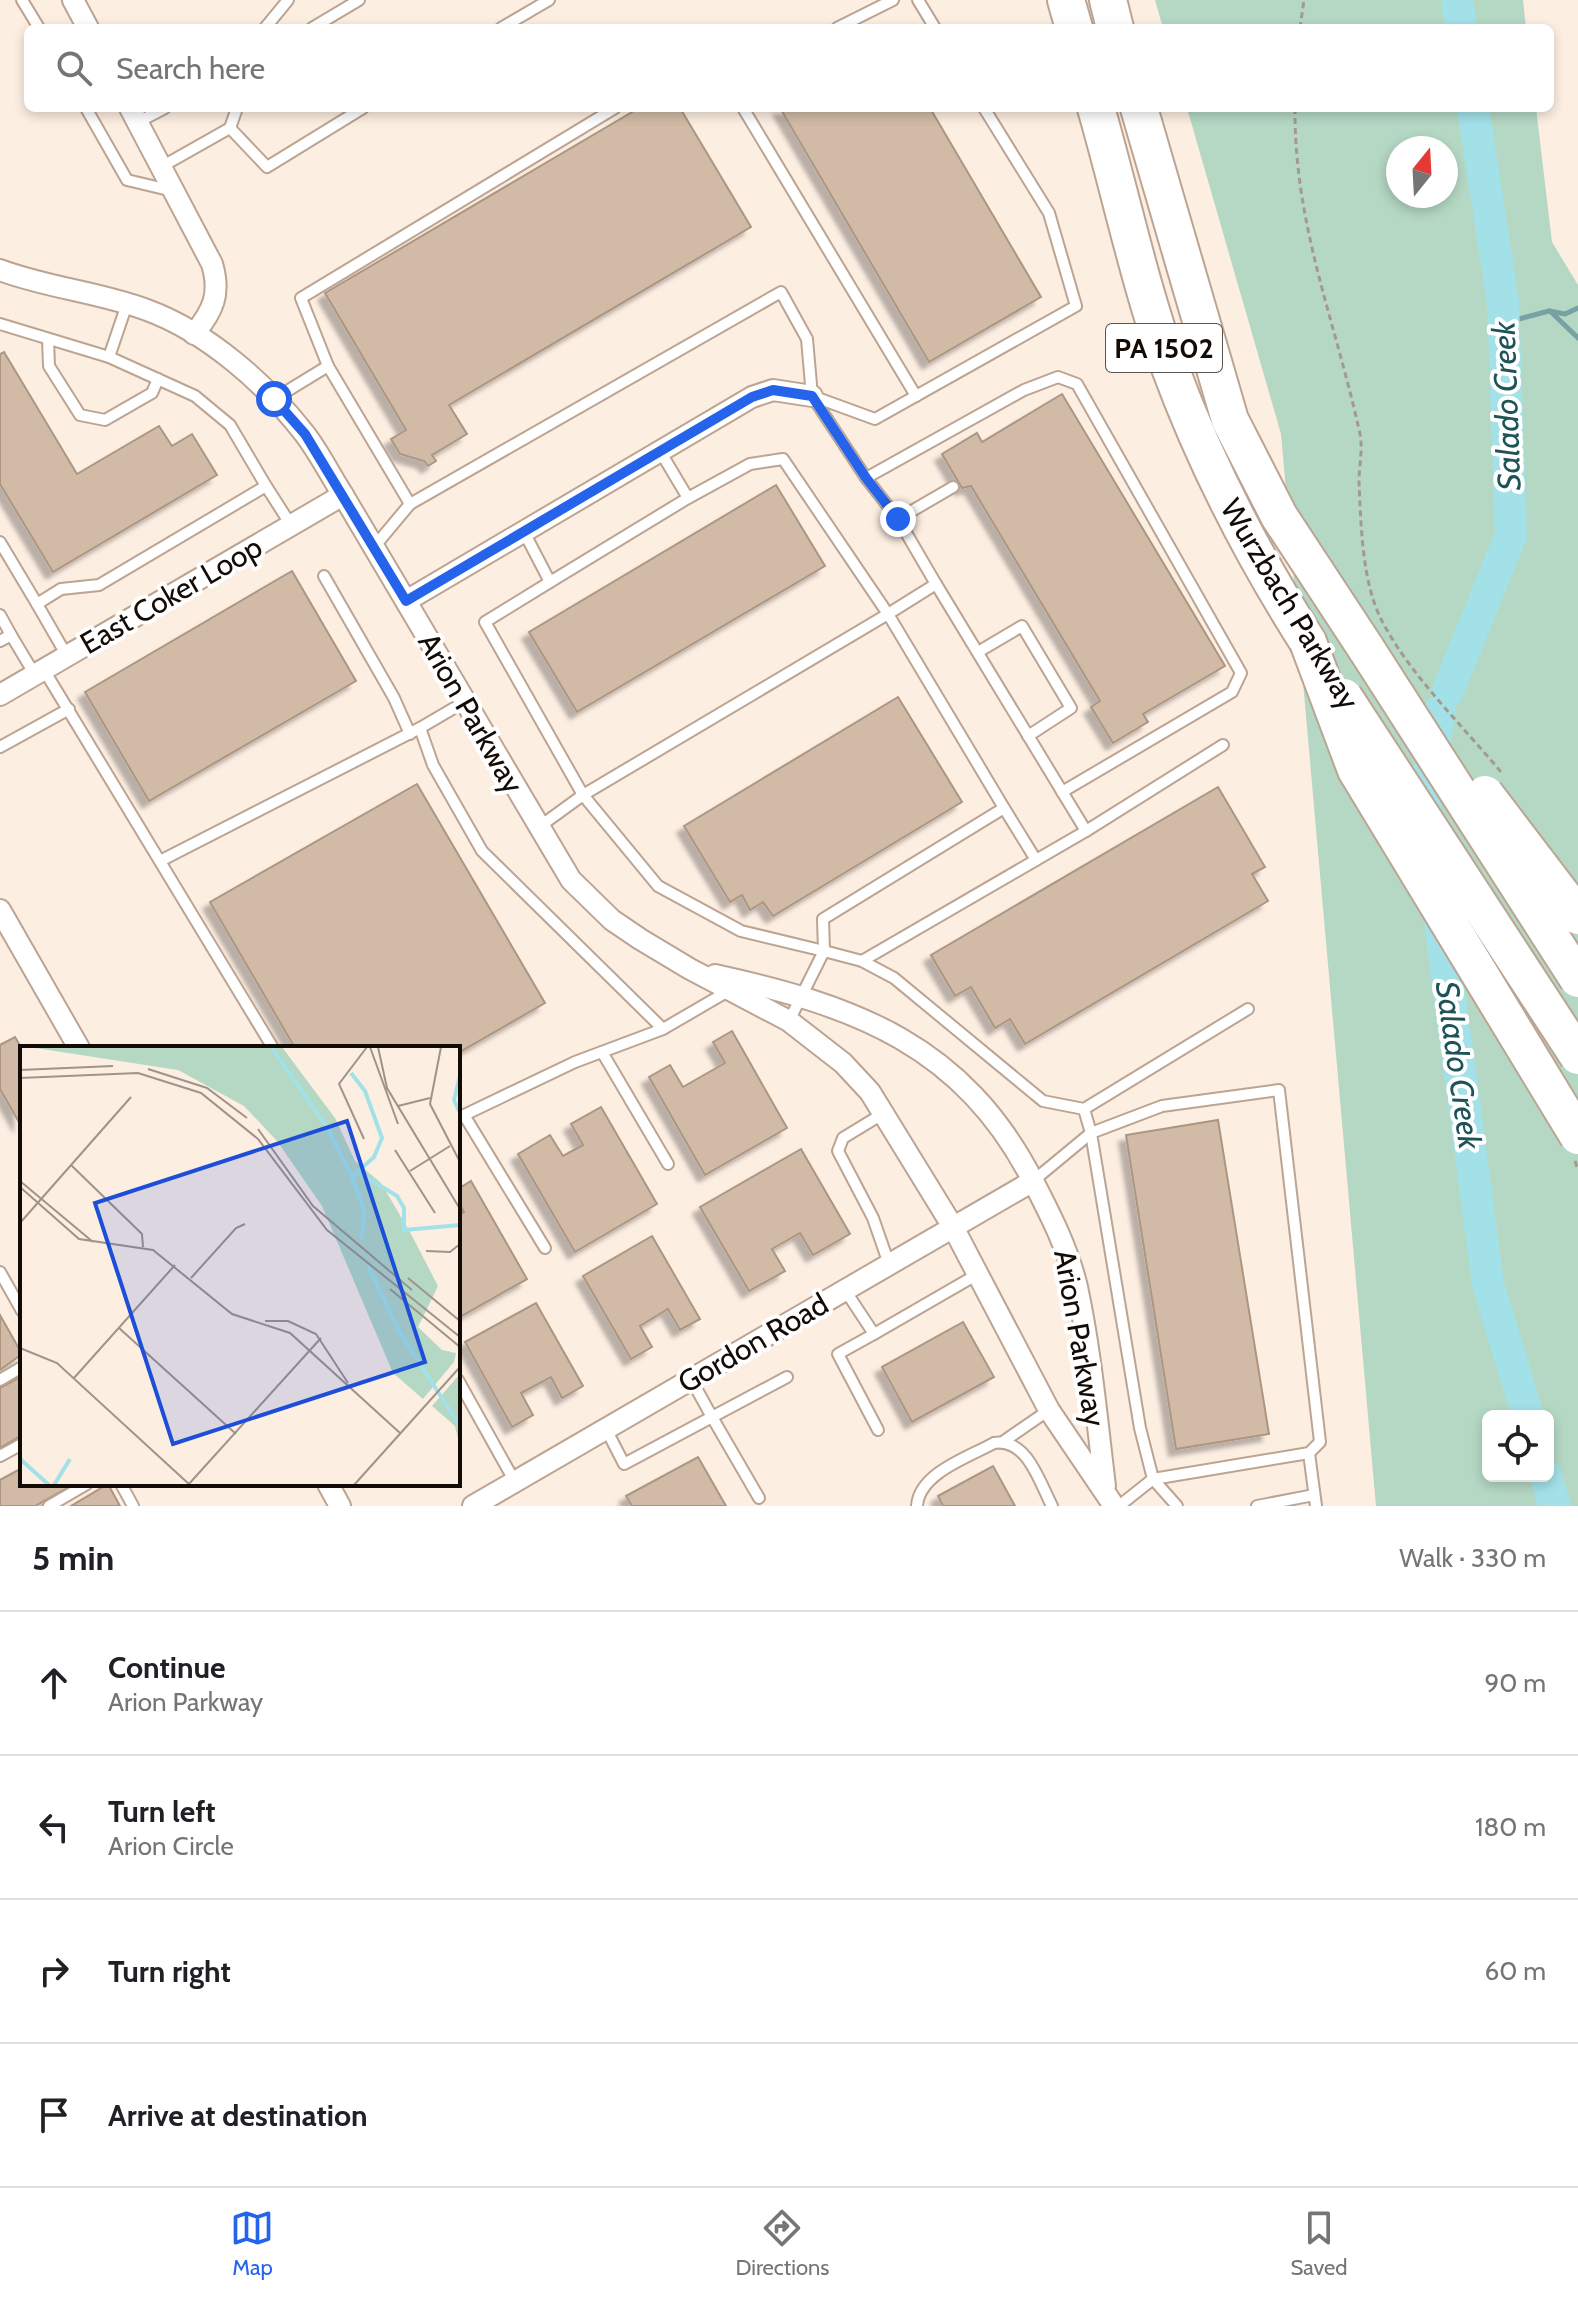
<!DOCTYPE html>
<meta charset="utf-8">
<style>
body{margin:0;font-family:Cabin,sans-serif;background:#f2f2f2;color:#202124}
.controls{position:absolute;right:24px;bottom:24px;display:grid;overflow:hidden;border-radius:12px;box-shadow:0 4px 12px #0003}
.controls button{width:72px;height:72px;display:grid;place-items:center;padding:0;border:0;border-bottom:2px solid #e0e0e0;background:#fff;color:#202124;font:40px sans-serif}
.compass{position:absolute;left:1386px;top:136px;width:72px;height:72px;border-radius:50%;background:#fff;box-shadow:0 4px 12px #0003;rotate:18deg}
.stop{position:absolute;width:24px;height:24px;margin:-18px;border:6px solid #2563eb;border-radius:50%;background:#fff}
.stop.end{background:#2563eb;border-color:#fff;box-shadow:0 2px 8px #0008}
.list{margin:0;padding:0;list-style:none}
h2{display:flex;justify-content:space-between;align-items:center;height:104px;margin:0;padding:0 32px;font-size:34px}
h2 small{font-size:26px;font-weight:400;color:#757577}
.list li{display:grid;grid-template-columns:52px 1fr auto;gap:24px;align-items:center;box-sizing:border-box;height:144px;padding:0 32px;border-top:2px solid #e0e0e0}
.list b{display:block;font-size:30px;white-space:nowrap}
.list p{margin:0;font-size:26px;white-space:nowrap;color:#757577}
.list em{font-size:26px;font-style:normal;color:#757577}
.icon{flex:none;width:44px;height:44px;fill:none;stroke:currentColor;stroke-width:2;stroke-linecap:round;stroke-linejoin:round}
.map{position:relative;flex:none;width:1578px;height:1506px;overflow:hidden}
.search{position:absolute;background:#fff;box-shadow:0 4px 12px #0003;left:24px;right:24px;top:24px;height:88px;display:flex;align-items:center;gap:20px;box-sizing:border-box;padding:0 28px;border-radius:12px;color:#757577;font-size:30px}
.sheet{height:680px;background:#fff}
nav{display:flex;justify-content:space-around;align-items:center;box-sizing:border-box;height:112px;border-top:2px solid #e0e0e0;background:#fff;font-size:22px;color:#757577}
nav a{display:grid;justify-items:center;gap:4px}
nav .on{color:#2563eb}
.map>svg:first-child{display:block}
.green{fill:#b4d8c4;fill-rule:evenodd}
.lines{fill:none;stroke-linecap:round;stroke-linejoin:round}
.stream{stroke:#78a1a4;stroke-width:5}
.river{stroke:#a3e1e8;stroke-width:32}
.building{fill:#d1bba6;stroke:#ac9682;stroke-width:2;filter:url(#shadow)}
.service-casing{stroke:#bca492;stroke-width:14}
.minor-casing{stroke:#bca492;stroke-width:24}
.motorway-casing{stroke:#bca492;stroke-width:40}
.path{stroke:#a5998f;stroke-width:3;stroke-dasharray:6 4;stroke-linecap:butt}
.service{stroke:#fff;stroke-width:10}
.minor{stroke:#fff;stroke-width:20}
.motorway{stroke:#fff;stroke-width:36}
.motorway-bridge-casing{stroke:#bca492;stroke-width:40;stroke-linecap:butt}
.motorway-bridge{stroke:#fff;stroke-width:36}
.route{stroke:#2563eb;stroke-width:10}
.labels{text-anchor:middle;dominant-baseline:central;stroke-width:8;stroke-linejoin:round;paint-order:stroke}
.shield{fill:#fff;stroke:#5a5450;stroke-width:2}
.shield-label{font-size:28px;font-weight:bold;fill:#130b05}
.street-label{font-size:30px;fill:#130b05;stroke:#fff}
.water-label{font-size:32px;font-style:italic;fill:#1e5358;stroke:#fff}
.inset-river{fill:none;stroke:#a3e1e8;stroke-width:4}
.inset-road{fill:none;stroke:#9f938a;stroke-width:2}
.view{fill:#1d4ed8;fill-opacity:0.15;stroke:#1d4ed8;stroke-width:4}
.inset-edge{fill:none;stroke:#130b05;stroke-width:4}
</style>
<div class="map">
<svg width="1578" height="1506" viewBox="0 0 1578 1506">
<defs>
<filter id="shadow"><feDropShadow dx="-7" dy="7" stdDeviation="2" flood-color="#0004"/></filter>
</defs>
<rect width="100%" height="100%" fill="#fdeee2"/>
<g class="green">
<polygon points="1155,0 1523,0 1526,28 1163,28"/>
<path d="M1187,108H1536L1552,242L1578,285V1506H1376L1281,434ZM1398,148H1446V196H1398ZM1488,1416H1548V1476H1488Z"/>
</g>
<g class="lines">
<g class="stream">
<polyline points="1550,311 1578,338"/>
<polyline points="1504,323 1549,311 1565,314 1578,308"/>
</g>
<g class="river">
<polyline points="1457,0 1461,28"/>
<polyline points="1447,693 1511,535 1503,302 1473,108"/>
<polyline points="1429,833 1424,801 1440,710"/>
<polyline points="1438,907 1488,1284 1528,1416"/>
<polyline points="1546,1476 1555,1506"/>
</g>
</g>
<g class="building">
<polygon points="639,108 680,108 751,227 449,405 467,434 432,455 436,461 428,466 424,461 400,454 391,439 406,430 325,293"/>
<polygon points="780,108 930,108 1041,297 929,362"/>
<polygon points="4,352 77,474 159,426 172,446 192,434 217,475 53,572 0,484 0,354"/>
<polygon points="1062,394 1225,666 1143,714 1148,722 1113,743 1091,707 1100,701 971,486 962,488 942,454 977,433 982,442"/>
<polygon points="776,485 825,566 577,712 529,632"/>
<polygon points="292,571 356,681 149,801 85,692"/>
<polygon points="898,697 962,802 773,916 763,902 750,910 742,895 730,902 684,826"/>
<polygon points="417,784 545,1003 458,1053 458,1048 295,1048 210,902"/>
<polygon points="1218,787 1265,867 1252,874 1268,901 1025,1044 1010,1019 995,1028 971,987 955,996 931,955"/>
<polygon points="732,1031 787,1128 705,1175 649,1077 670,1065 683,1087 725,1063 713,1042"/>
<polygon points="15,1037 22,1049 20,1124 0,1089 0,1045"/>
<polygon points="601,1107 657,1204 575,1252 518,1154 550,1135 563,1156 583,1145 571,1124"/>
<polygon points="1218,1120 1269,1434 1176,1449 1126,1135"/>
<polygon points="801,1149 850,1234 813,1255 800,1233 772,1249 785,1271 749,1291 700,1207"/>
<polygon points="471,1181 527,1279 458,1318 458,1215 464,1212 458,1201 458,1189"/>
<polygon points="652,1236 700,1319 680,1330 668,1309 640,1326 652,1347 631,1359 583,1276"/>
<polygon points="536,1303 583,1386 562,1398 551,1377 521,1393 533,1415 512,1427 465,1342"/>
<polygon points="0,1315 22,1354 0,1370"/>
<polygon points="963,1322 994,1377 912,1422 882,1367"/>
<polygon points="22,1376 22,1435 0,1448 0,1388"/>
<polygon points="698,1457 726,1506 632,1506 626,1496"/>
<polygon points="993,1466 1015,1506 943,1506 938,1496"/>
<polygon points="22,1468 22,1484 74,1484 35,1506 0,1506 0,1480"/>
<polygon points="108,1484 120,1506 71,1506"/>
</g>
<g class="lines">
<defs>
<g id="service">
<polyline points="22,0 39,28"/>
<polyline points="918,0 935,28"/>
<polyline points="265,28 288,0"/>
<polyline points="312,28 359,0"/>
<polyline points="501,28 549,0"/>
<polyline points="837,28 893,0"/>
<polyline points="86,108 127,180 173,191"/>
<polyline points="743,108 916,396"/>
<polyline points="138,122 165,108"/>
<polyline points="230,128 267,167 363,108"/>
<polyline points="161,167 230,128 237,108"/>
<polyline points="0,324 109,357 127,304"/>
<polyline points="48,339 49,366 80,415 105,420 152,393 158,379"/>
<polyline points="328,366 301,298 615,108"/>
<polyline points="812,396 875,419 1076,306 1049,213 984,108"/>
<polyline points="274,399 328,366 410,504 374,547"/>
<polyline points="866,478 1024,390 1058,377 1077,384 1241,673 1232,692 1062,792"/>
<polyline points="266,486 291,525"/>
<polyline points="410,504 781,292 807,339 812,396 866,478 898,519 936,584 888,614 1004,808 823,919 824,951 741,931 658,886 583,795 539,827"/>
<polyline points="898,519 953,487"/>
<polyline points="524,532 550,582 485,622 583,795 888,614 783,459 750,464 688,498"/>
<polyline points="0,542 37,604"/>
<polyline points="324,576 394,698 410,734"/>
<polyline points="550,582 688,498 660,451"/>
<polyline points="0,615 11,635 0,641"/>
<polyline points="11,635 35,675"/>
<polyline points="978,652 1022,626 1071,708 1028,736"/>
<polyline points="67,656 37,604 61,589 99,585 266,486 230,425 195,396 109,357"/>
<polyline points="44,670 273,1048"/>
<polyline points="420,728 433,765 482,851 663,1029"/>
<polyline points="0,747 69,709"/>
<polyline points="1004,808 1036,860"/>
<polyline points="1086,831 1223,745"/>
<polyline points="162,860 420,728 466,701"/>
<polyline points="862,961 1086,831 936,584"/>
<polyline points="789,1021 824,951 862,961 894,978 1043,1101 1084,1109 1248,1009"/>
<polyline points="602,1052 668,1164"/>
<polyline points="884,1113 843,1138 838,1151 873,1218 889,1264"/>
<polyline points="464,1115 545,1248"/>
<polyline points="458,1118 575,1062 663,1029 730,990"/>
<polyline points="1033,1181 1091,1133 1084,1109"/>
<polyline points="0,1272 22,1311"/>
<polyline points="845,1290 874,1334 978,1274"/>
<polyline points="874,1334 838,1354 878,1430"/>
<polyline points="691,1379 712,1417 787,1377"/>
<polyline points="0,1380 22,1367"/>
<polyline points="458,1380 515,1482"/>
<polyline points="606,1429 624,1464 712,1417 759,1498"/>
<polyline points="1004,1441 1049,1410"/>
<polyline points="1309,1453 1316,1506"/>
<polyline points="0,1456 22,1444"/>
<polyline points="1153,1479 1177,1506"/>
<polyline points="121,1484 133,1506"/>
<polyline points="49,1506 87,1484"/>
<path d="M917,1506C919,1473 969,1457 994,1443C1027,1438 1039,1481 1052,1506"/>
<polyline points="1119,1506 1153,1479 1140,1428 1091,1133 1162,1106 1279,1090 1320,1442 1309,1453 1153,1479"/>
<polyline points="1257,1506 1314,1495"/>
</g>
<g id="minor">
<polyline points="73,0 88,28"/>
<path d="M130,108L212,264C221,294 213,311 194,334"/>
<path d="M0,270C48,288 99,292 147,310C207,332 265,383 304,433C319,452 330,475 343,495L571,880L612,920L640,939L690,969L789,1021L843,1063L870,1092L953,1227L1049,1410L1114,1506"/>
<polyline points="406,601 752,397 773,390 812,396"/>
<polyline points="0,695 343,495"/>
<polyline points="0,910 79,1048"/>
<path d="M715,975C856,1006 963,1045 1033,1181C1051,1216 1068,1249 1077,1287C1091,1352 1097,1421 1105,1486"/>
<polyline points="328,1484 340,1506"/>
<polyline points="473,1506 1033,1181"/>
</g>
<g id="motorway">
<polyline points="1066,0 1074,28"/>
<polyline points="1108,0 1115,28"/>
<path d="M1096,108C1120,191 1140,286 1169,365C1205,463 1252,554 1308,642"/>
<polyline points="1139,108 1230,420 1279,516 1367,650"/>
</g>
</defs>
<use href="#service" class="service-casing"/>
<use href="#minor" class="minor-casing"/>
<use href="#motorway" class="motorway-casing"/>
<g class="path">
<polyline points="1300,28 1304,0"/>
<path d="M1295,108C1294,225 1336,323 1360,434C1363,451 1359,466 1359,482C1361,525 1362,581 1381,619C1408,673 1463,726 1501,772"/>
<polyline points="1575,1161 1578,1170"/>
</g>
<use href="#service" class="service"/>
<use href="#minor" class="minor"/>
<use href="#motorway" class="motorway"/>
<defs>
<g id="motorway-bridge">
<polyline points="1308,642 1356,770 1578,1136"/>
<polyline points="1367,650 1578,979"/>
<polyline points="1344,697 1578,1056"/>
<polyline points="1485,794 1578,916"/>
</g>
</defs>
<use href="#motorway-bridge" class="motorway-bridge-casing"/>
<use href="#motorway-bridge" class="motorway-bridge"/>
</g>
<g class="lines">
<polyline class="route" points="274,399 305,434 406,601 752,397 773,390 812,396 866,478 898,519"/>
</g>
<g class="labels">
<rect class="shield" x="1106" y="324" width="116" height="48" rx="6"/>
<g class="shield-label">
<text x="1164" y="348">PA 1502</text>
</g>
<g class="street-label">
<text transform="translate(171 595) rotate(-30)">East Coker Loop</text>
<text transform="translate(1290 604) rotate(59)">Wurzbach Parkway</text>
<text transform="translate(471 713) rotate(60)">Arion Parkway</text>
<text transform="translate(1080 1338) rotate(80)">Arion Parkway</text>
<text transform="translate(753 1343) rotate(-30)">Gordon Road</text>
</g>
<g class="water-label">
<text transform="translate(1506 406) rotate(-92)">Salado Creek</text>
<text transform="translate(1459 1065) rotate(82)">Salado Creek</text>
</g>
</g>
<g transform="translate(20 1046)">
<rect width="440" height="440" fill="#fdeee2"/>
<path d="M9,1H262L315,72L335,115L361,137L390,186L418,240L398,281L422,304L436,307L434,316L403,353L373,327L302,160L257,95L224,60L158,24ZM440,328V401L435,380L412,360Z" fill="#b4d8c4"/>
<path class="inset-river" d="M251,1L307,81L331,128L344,164L342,193M331,27L345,45L362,92L354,111L332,131M440,30L434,54L440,67M339,127L377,150L384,162V184L440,179M348,220L379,285L440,380M0,413L29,439M34,439L50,413"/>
<path class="inset-road" d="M350,1L378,78M358,1L367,42L440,163M421,1L410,58L440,116M128,23L187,42L227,72M0,24L93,20M0,32L118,27L181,47L238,93L307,184L440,291M378,60L410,52M238,83L293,160L392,244M344,93L319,38L347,1M375,104L415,167M51,119L122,188L123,201M390,125L430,100M0,135L73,196M0,141L59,193L133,204L212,268L270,287L380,387M0,177L111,51M406,205L430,206L440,198M171,232L216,182L225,178M388,232L440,275M370,243L440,301M245,275H268L296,288L328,337M99,282L216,388M0,302L37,317L170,439M54,332L155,219M168,439L301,292M334,439L440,321"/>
<path class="view" d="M327,75L405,316L153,398L75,157Z"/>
<rect width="440" height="440" class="inset-edge"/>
</g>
</svg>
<div class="controls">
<button><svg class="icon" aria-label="locate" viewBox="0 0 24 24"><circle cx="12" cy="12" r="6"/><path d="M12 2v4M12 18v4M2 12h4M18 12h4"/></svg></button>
</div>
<svg class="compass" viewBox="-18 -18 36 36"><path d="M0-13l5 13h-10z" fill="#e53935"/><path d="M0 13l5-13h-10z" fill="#757577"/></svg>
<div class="stop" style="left:274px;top:399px"></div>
<div class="stop end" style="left:898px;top:519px"></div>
<div class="search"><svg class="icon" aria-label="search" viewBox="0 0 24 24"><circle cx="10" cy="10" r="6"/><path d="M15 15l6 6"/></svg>Search here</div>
</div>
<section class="sheet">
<h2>5 min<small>Walk · 330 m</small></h2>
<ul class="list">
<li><svg class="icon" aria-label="ahead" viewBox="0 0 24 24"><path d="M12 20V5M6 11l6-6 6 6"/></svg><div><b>Continue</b><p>Arion Parkway</p></div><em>90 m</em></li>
<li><svg class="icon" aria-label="left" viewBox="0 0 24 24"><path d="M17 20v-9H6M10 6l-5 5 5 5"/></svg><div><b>Turn left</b><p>Arion Circle</p></div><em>180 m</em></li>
<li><svg class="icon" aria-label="right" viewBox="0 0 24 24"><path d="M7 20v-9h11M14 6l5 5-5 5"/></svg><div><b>Turn right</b></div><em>60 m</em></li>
<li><svg class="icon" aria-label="arrive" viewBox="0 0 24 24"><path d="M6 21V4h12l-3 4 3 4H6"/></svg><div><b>Arrive at destination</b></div></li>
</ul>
</section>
<nav>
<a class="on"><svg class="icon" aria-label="map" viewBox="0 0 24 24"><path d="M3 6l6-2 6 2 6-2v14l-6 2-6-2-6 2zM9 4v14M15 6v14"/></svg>Map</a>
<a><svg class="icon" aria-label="directions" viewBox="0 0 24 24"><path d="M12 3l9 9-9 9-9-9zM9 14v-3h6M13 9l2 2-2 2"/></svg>Directions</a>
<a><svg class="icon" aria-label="saved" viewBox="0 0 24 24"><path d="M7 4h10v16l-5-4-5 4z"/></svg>Saved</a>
</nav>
